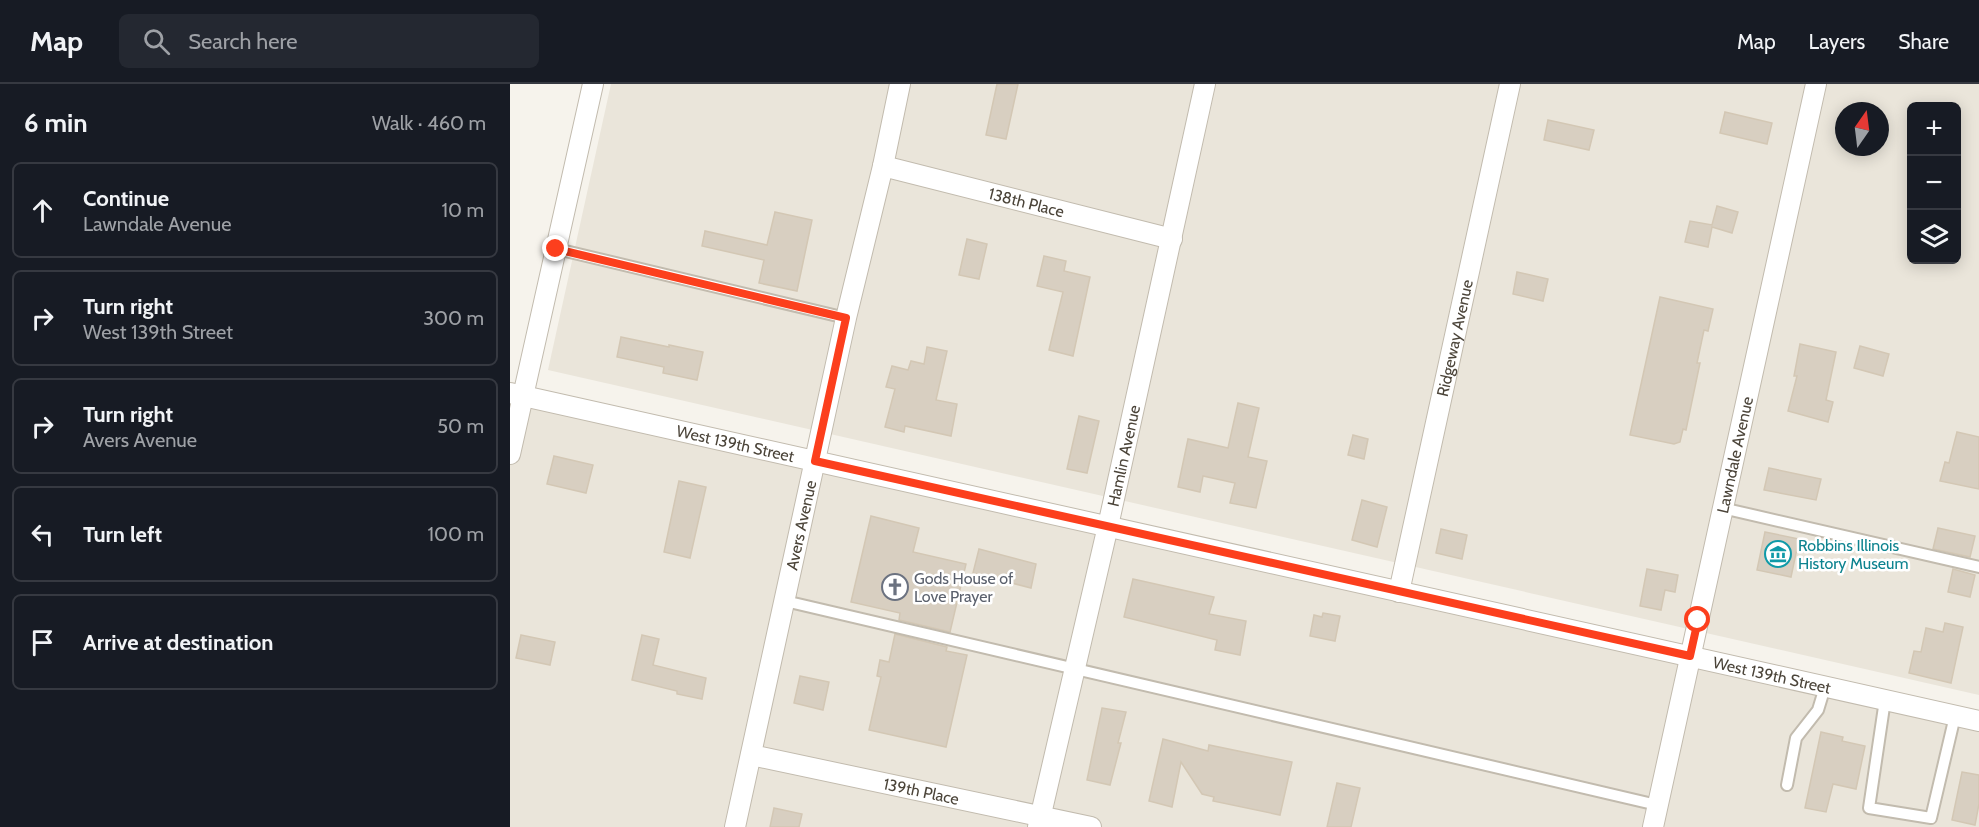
<!DOCTYPE html>
<meta charset="utf-8">
<style>
body{margin:0;font-family:Cabin,sans-serif;background:#242831;color:#f1f3f6}
.controls{position:absolute;right:18px;top:18px;display:grid;overflow:hidden;border-radius:9px;box-shadow:0 3px 15px #0003}
.controls button{width:54px;height:54px;display:grid;place-items:center;padding:0;border:0;border-bottom:2px solid #363941;background:#171b24;color:#f1f3f6;font:30px sans-serif}
.compass{position:absolute;left:1325px;top:18px;width:54px;height:54px;border-radius:50%;background:#171b24;box-shadow:0 3px 15px #0003;rotate:14deg}
.stop{position:absolute;width:18px;height:18px;margin:-14px;border:4px solid #fc3f1d;border-radius:50%;background:#fff}
.stop.end{background:#fc3f1d;border-color:#fff;box-shadow:0 2px 6px #0008}
.list{margin:0;padding:0;list-style:none}
h2{display:flex;justify-content:space-between;align-items:center;height:78px;margin:0;padding:0 24px;font-size:26px}
h2 small{font-size:20px;font-weight:400;color:#9ea1a6}
.list li{display:grid;grid-template-columns:39px 1fr auto;gap:18px;align-items:center;box-sizing:border-box;height:96px;margin:0 12px 12px;padding:0 12px;border:2px solid #363941;border-radius:9px}
.list b{display:block;font-size:22px;white-space:nowrap}
.list p{margin:0;font-size:20px;white-space:nowrap;color:#9ea1a6}
.list em{font-size:20px;font-style:normal;color:#9ea1a6}
.icon{flex:none;width:33px;height:33px;fill:none;stroke:currentColor;stroke-width:2;stroke-linecap:round;stroke-linejoin:round}
.map{position:relative;flex:none;width:1469px;height:743px;overflow:hidden}
header{display:flex;align-items:center;gap:36px;box-sizing:border-box;height:84px;padding:0 30px;background:#171b24;border-bottom:2px solid #363941}
header strong{font-size:28px}
nav{display:flex;gap:33px;margin-inline-start:auto;font-size:21px}
.search{width:420px;height:54px;background:#242831;display:flex;align-items:center;gap:15px;box-sizing:border-box;padding:0 21px;border-radius:9px;color:#9ea1a6;font-size:22px}
main{display:flex}
aside{flex:1;background:#171b24}
.map>svg:first-child{display:block}
.residential{fill:#eae5da;fill-rule:evenodd}
.building{fill:#d8cfc1;stroke:#d3c7b4;stroke-width:1.5}
.lines{fill:none;stroke-linecap:round;stroke-linejoin:round}
.service-casing{stroke:#c2bbae;stroke-width:14}
.minor-casing{stroke:#c2bbae;stroke-width:22}
.service{stroke:#fff;stroke-width:10}
.minor{stroke:#fff;stroke-width:20}
.route{stroke:#fc3f1d;stroke-width:8}
.labels{text-anchor:middle;dominant-baseline:central;stroke-width:5;stroke-linejoin:round;paint-order:stroke}
.street-label{font-size:16px;fill:#4b4439;stroke:#fff}
.culture-label{font-size:16px;fill:#0d838f;stroke:#fff;text-anchor:start}
.worship-label{font-size:16px;fill:#5b616d;stroke:#fff;text-anchor:start}
</style>
<header>
<strong>Map</strong>
<div class="search"><svg class="icon" aria-label="search" viewBox="0 0 24 24"><circle cx="10" cy="10" r="6"/><path d="M15 15l6 6"/></svg>Search here</div>
<nav><a>Map</a><a>Layers</a><a>Share</a></nav>
</header>
<main>
<aside>
<h2>6 min<small>Walk · 460 m</small></h2>
<ul class="list">
<li><svg class="icon" aria-label="ahead" viewBox="0 0 24 24"><path d="M12 20V5M6 11l6-6 6 6"/></svg><div><b>Continue</b><p>Lawndale Avenue</p></div><em>10 m</em></li>
<li><svg class="icon" aria-label="right" viewBox="0 0 24 24"><path d="M7 20v-9h11M14 6l5 5-5 5"/></svg><div><b>Turn right</b><p>West 139th Street</p></div><em>300 m</em></li>
<li><svg class="icon" aria-label="right" viewBox="0 0 24 24"><path d="M7 20v-9h11M14 6l5 5-5 5"/></svg><div><b>Turn right</b><p>Avers Avenue</p></div><em>50 m</em></li>
<li><svg class="icon" aria-label="left" viewBox="0 0 24 24"><path d="M17 20v-9H6M10 6l-5 5 5 5"/></svg><div><b>Turn left</b></div><em>100 m</em></li>
<li><svg class="icon" aria-label="arrive" viewBox="0 0 24 24"><path d="M6 21V4h12l-3 4 3 4H6"/></svg><div><b>Arrive at destination</b></div></li>
</ul>
</aside>
<div class="map">
<svg width="1469" height="743" viewBox="0 0 1469 743">
<rect width="100%" height="100%" fill="#f6f3ec"/>
<g class="residential">
<path d="M101,0H1469V611L38,286ZM1402,22H1446V176H1402ZM1334,27H1370V63H1334Z"/>
<polygon points="13,312 1469,636 1469,743 0,743 0,370"/>
</g>
<g class="building">
<polygon points="487,0 508,0 496,55 476,51"/>
<polygon points="1215,28 1262,39 1257,60 1210,49"/>
<polygon points="1038,36 1084,46 1079,66 1034,56"/>
<polygon points="1207,122 1228,128 1222,149 1202,143 1198,163 1175,158 1180,137 1202,141"/>
<polygon points="265,128 302,136 287,207 249,199 254,176 192,162 195,147 257,161"/>
<polygon points="457,155 477,160 469,195 449,191"/>
<polygon points="534,172 556,177 554,187 580,193 563,272 539,266 553,208 527,202"/>
<polygon points="1007,188 1038,195 1033,217 1003,210"/>
<polygon points="1150,213 1203,225 1198,247 1194,246 1187,279 1190,279 1176,346 1173,345 1170,358 1164,360 1120,351"/>
<polygon points="111,253 159,263 159,261 193,268 187,296 153,289 154,283 107,273"/>
<polygon points="1290,260 1326,268 1316,316 1323,318 1318,338 1278,327 1287,292 1284,292"/>
<polygon points="1350,262 1379,270 1373,292 1344,284"/>
<polygon points="417,263 437,267 426,316 447,320 441,352 395,342 394,348 375,343 385,305 376,303 382,282 398,286 401,277 414,280"/>
<polygon points="728,319 749,324 738,373 757,377 746,424 720,419 725,399 693,392 690,408 668,403 678,355 718,364"/>
<polygon points="569,332 589,337 577,389 557,385"/>
<polygon points="1447,348 1469,353 1469,405 1430,397 1435,378 1439,379"/>
<polygon points="843,351 858,355 854,375 838,371"/>
<polygon points="44,372 83,381 76,409 37,400"/>
<polygon points="1259,384 1311,395 1306,416 1254,406"/>
<polygon points="169,397 196,403 180,474 154,468"/>
<polygon points="852,416 877,423 867,463 842,456"/>
<polygon points="361,432 409,444 403,468 456,480 440,548 389,536 390,529 341,518"/>
<polygon points="1428,444 1465,452 1460,473 1423,465"/>
<polygon points="931,445 957,451 952,475 926,469"/>
<polygon points="1255,448 1289,455 1281,493 1247,486"/>
<polygon points="469,465 526,480 521,504 463,489"/>
<polygon points="1137,485 1168,491 1165,508 1155,506 1151,526 1130,522"/>
<polygon points="1443,485 1465,491 1460,513 1438,508"/>
<polygon points="623,495 704,513 699,530 736,537 730,571 705,566 707,556 614,533"/>
<polygon points="813,529 830,532 825,557 800,552 804,531 812,533"/>
<polygon points="1435,539 1453,543 1441,599 1399,589 1404,567 1411,568 1416,544 1433,548"/>
<polygon points="385,550 437,563 436,567 457,571 436,663 359,646 371,593 367,592 370,576 379,578"/>
<polygon points="11,551 45,558 40,581 6,574"/>
<polygon points="132,551 149,555 143,581 196,594 192,615 167,610 167,607 122,596"/>
<polygon points="290,592 319,598 313,626 284,619"/>
<polygon points="592,624 616,628 608,659 611,659 600,701 577,696"/>
<polygon points="1311,648 1333,653 1332,657 1355,662 1346,705 1323,700 1316,728 1295,724"/>
<polygon points="653,655 698,667 699,661 782,678 770,731 703,717 704,713 692,710 671,678 662,723 639,717"/>
<polygon points="1452,688 1469,691 1469,720 1465,741 1442,736"/>
<polygon points="827,699 850,704 841,743 817,743"/>
<polygon points="264,724 292,730 289,743 260,743"/>
</g>
<g class="lines">
<defs>
<g id="service">
<polyline points="47,165 336,234"/>
<polyline points="1212,424 1469,483"/>
<polyline points="275,517 1147,721"/>
<polyline points="1375,616 1359,724 1421,734 1445,632"/>
<polyline points="1277,701 1286,654 1308,626 1315,603"/>
</g>
<g id="minor">
<path id="s1" d="M373,82L662,155"/>
<path id="s2" d="M0,309L1469,637"/>
<polyline points="0,370 83,0"/>
<path id="s3" d="M889,508L1000,0"/>
<path id="s4" d="M241,671L581,743"/>
<path id="s5" d="M225,743L336,234L373,82L390,0"/>
<path id="s6" d="M528,743L598,442L695,0"/>
<path id="s7" d="M1143,743L1306,0"/>
</g>
</defs>
<use href="#service" class="service-casing"/>
<use href="#minor" class="minor-casing"/>
<use href="#service" class="service"/>
<use href="#minor" class="minor"/>
</g>
<g class="lines">
<polyline class="route" points="46,165 336,234 305,377 1180,572 1188,536"/>
</g>
<defs>
<symbol id="museum-ring" viewBox="-11 -11 22 22"><circle r="9.5" fill="#fff" stroke="#0f9aa8" stroke-width="1.5"/><path d="M0-6L6-3V-2H-6V-3ZM-5-1h2V3h-2ZM-1-1h2V3h-2ZM3-1h2V3H3ZM-6 4H6V6H-6Z" fill="#0f9aa8"/></symbol>
<symbol id="church-ring" viewBox="-11 -11 22 22"><circle r="9.5" fill="#fff" stroke="#6b7280" stroke-width="1.5"/><path d="M-1.2-6h2.4v3.5h3.3v2.4h-3.3V6h-2.4V-.1h-3.3v-2.4h3.3Z" fill="#6b7280"/></symbol>
</defs>
<g fill-rule="evenodd">
<use href="#museum-ring" x="1253" y="455" width="30" height="30"/>
<use href="#church-ring" x="370" y="488" width="30" height="30"/>
</g>
<g class="labels">
<g class="street-label">
<text stroke="none"><textPath href="#s1" startOffset="148">138th Place</textPath></text>
<text stroke="none"><textPath href="#s3" startOffset="260">Ridgeway Avenue</textPath></text>
<text stroke="none"><textPath href="#s2" startOffset="231">West 139th Street</textPath></text>
<text stroke="none"><textPath href="#s7" startOffset="381">Lawndale Avenue</textPath></text>
<text stroke="none"><textPath href="#s6" startOffset="381">Hamlin Avenue</textPath></text>
<text stroke="none"><textPath href="#s5" startOffset="309">Avers Avenue</textPath></text>
<text stroke="none"><textPath href="#s2" startOffset="1293">West 139th Street</textPath></text>
<text stroke="none"><textPath href="#s4" startOffset="174">139th Place</textPath></text>
</g>
<g class="culture-label">
<text x="1288" y="461">Robbins Illinois<tspan x="1288" dy="18">History Museum</tspan></text>
</g>
<g class="worship-label">
<text x="404" y="494">Gods House of<tspan x="404" dy="18">Love Prayer</tspan></text>
</g>
</g>
</svg>
<div class="controls">
<button>+</button>
<button>−</button>
<button><svg class="icon" aria-label="layers" viewBox="0 0 24 24"><path d="M12 4l9 5-9 5-9-5zM3 14l9 5 9-5"/></svg></button>
</div>
<svg class="compass" viewBox="-18 -18 36 36"><path d="M0-13l5 13h-10z" fill="#e53935"/><path d="M0 13l5-13h-10z" fill="#9ea1a6"/></svg>
<div class="stop" style="left:1188px;top:536px"></div>
<div class="stop end" style="left:46px;top:165px"></div>
</div>
</main>
